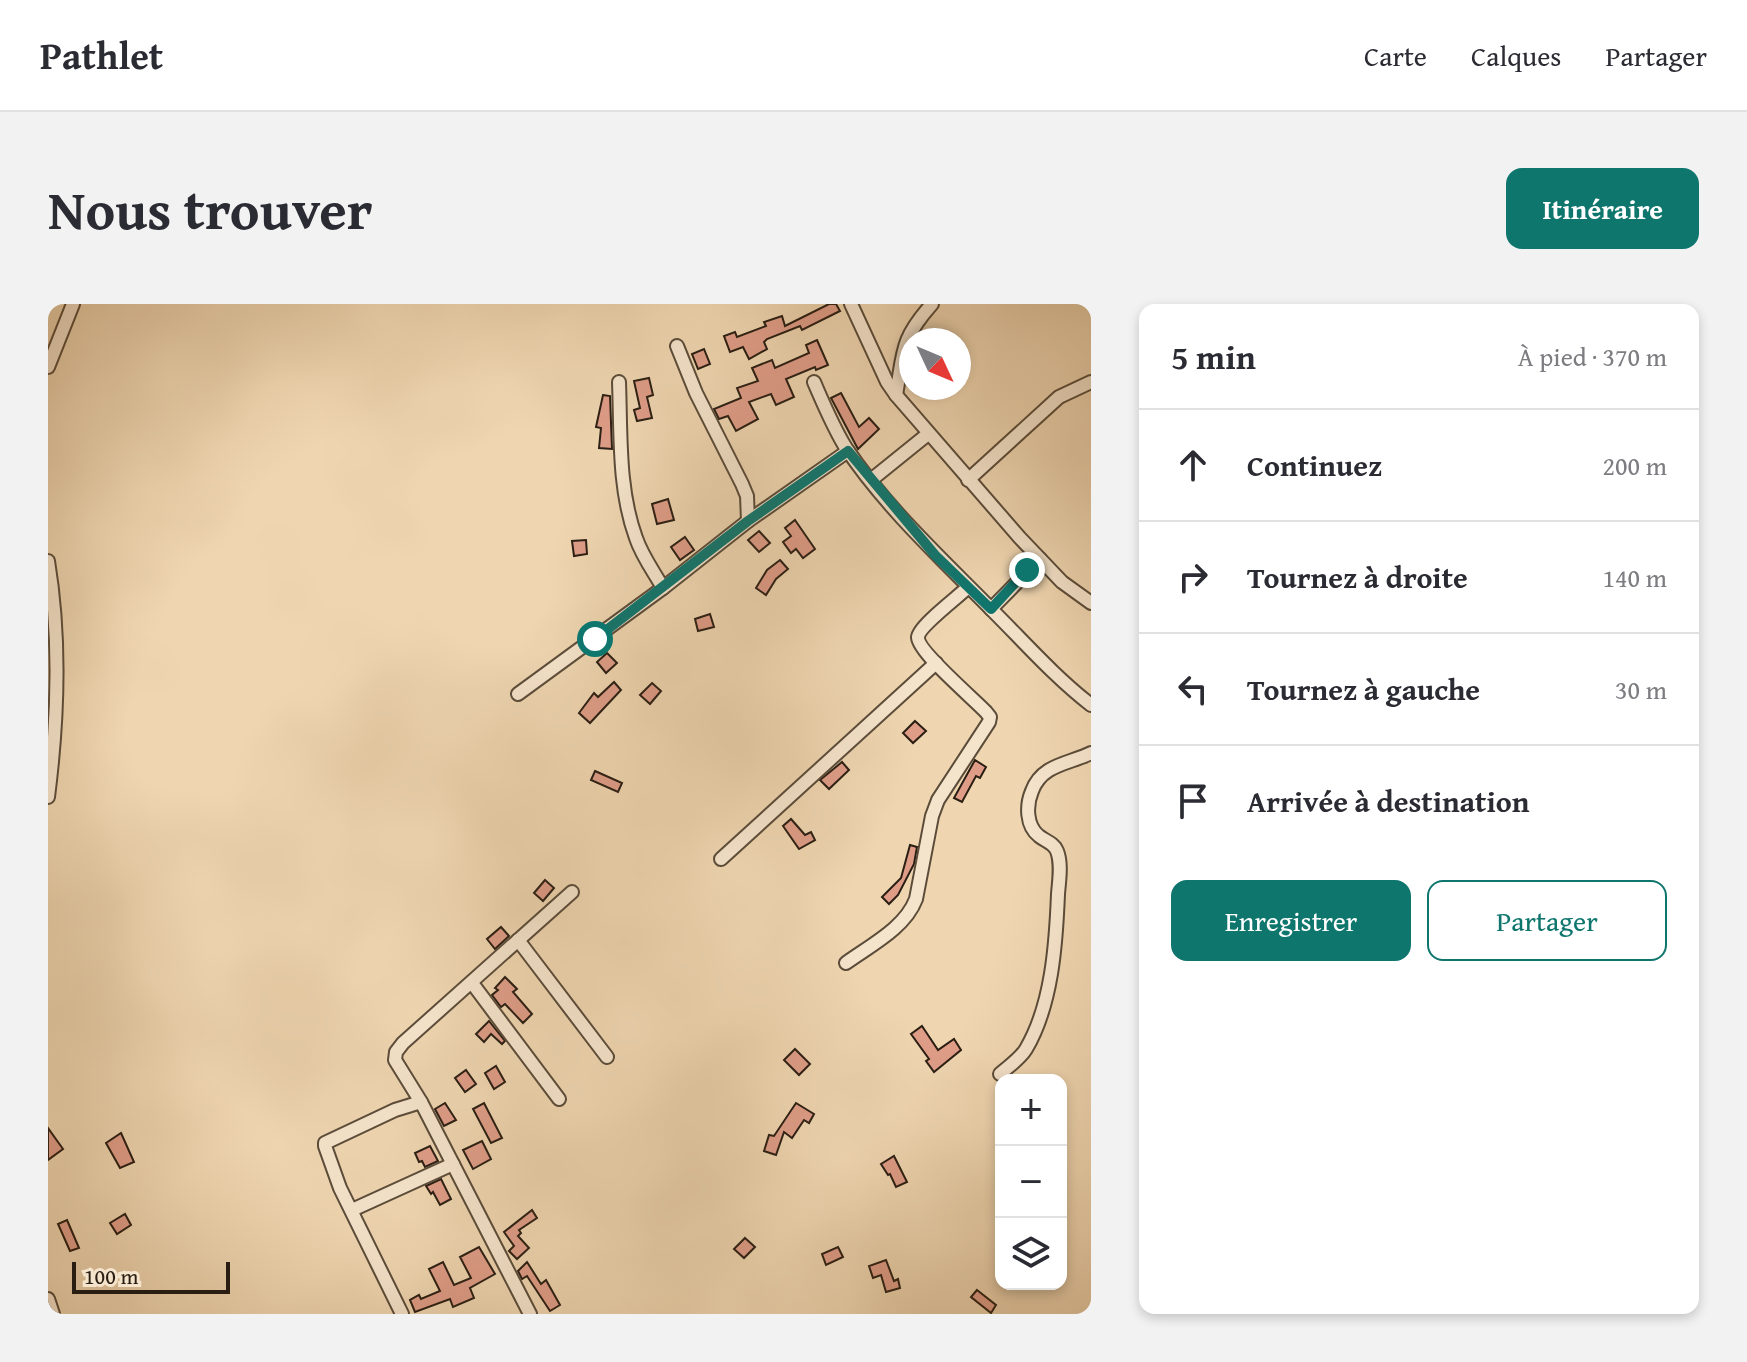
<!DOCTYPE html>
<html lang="fr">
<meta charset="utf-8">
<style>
body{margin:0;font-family:"Gentium Book Plus",serif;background:#f2f2f3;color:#2b2b33}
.controls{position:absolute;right:24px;bottom:24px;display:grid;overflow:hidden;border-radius:16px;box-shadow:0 4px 12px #0003}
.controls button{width:72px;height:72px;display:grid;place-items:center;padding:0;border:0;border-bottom:2px solid #e1e1e2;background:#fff;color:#2b2b33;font:40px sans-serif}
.compass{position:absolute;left:851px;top:24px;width:72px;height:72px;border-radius:50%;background:#fff;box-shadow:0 4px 12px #0003;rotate:134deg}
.scale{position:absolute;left:24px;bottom:20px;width:158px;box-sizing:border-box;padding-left:8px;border:4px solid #2a1e13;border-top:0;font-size:22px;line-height:28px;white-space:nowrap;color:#2a1e13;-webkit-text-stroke:6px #f5e4cc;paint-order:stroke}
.stop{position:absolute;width:24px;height:24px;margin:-18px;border:6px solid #0f766e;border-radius:50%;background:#fff}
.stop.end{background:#0f766e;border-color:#fff;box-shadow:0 2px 8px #0008}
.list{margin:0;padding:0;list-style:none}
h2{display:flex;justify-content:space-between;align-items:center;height:104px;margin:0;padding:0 32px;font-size:34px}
h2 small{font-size:26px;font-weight:400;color:#7c7c81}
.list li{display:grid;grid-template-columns:52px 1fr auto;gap:24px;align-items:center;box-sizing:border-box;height:112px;padding:0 32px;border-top:2px solid #e1e1e2}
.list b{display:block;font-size:30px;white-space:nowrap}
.list em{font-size:26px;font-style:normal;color:#7c7c81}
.actions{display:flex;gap:16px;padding:24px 32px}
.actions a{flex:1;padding:18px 0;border:2px solid #0f766e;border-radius:16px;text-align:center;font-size:28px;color:#0f766e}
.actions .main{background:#0f766e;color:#fff}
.icon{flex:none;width:44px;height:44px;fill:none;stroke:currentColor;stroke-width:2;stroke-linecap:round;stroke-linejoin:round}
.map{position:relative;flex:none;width:1043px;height:1010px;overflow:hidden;border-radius:16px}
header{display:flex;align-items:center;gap:48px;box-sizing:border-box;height:112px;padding:0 40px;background:#fff;border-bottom:2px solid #e1e1e2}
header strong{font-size:38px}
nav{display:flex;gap:44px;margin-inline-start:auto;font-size:28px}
.intro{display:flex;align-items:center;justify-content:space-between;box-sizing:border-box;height:192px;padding:0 48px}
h1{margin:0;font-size:56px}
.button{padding:20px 36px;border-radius:16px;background:#0f766e;color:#fff;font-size:28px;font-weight:700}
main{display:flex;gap:48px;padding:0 48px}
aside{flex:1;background:#fff;border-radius:16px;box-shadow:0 4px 12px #0003}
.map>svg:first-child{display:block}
.building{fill:#df9d88;stroke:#2a1e13;stroke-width:2}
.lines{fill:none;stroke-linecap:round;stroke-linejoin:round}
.minor-casing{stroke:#5b4c3a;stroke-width:16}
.minor{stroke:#f5e4cc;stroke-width:12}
.route{stroke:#0f766e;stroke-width:10}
</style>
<header>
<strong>Pathlet</strong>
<nav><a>Carte</a><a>Calques</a><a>Partager</a></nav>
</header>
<div class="intro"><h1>Nous trouver</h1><a class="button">Itinéraire</a></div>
<main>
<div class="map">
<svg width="1043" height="1010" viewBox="0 0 1043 1010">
<rect width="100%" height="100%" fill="#efd6b1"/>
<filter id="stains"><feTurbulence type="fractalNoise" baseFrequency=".0025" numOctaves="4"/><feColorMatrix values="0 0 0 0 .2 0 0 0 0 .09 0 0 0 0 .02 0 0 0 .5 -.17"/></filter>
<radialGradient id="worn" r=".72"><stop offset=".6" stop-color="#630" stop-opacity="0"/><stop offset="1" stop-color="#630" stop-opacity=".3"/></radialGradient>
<g class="building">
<polygon points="781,0 788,0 792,7 754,26 752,22 719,35 716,38 719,45 701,55 695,43 682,48 676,32 687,28 689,33 718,22 716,18 734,12 737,22"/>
<polygon points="769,36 780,61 768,66 767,63 738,75 746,93 728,101 723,90 701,98 710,115 688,127 680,112 671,115 666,105 693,94 689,84 710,77 704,64 724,56 727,64 761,49 758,41"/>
<polygon points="656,45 662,60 650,65 644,50"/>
<polygon points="601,74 605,91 599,93 604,114 589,117 586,106 592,104 586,77"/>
<polygon points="793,89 811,123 821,114 831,125 810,145 783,94"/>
<polygon points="555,91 562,92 564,145 551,144 553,124 548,123"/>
<polygon points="620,195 626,216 609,220 604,200"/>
<polygon points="747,216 767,245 755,254 748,245 743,249 735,238 743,232 737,224"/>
<polygon points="711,227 722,239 711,248 700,236"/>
<polygon points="637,233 646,246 632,256 623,243"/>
<polygon points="538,236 539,250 526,252 524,237"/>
<polygon points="732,256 740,265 728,275 718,291 708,284 719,266"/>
<polygon points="662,310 666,323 650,327 647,315"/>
<polygon points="559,349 569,359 558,369 549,358"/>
<polygon points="566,378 573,386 542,419 531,409 546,389 550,393"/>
<polygon points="604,379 613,387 602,400 592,391"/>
<polygon points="867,417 878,427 865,439 855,429"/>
<polygon points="927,456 938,463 932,474 928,472 914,498 906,494"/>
<polygon points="794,458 801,466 781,485 772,476"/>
<polygon points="547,467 574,479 570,488 543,476"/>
<polygon points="743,515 757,531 763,528 767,536 751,545 735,522"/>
<polygon points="862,541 869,543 866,560 850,591 841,600 834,593 853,574"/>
<polygon points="497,576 506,584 495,597 486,589"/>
<polygon points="453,623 461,632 447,645 439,635"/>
<polygon points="457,673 469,685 465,688 484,710 475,719 457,700 453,703 444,691 450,686 447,684"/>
<polygon points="441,717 457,737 454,740 443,730 436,738 428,730"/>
<polygon points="874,722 890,746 906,735 913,746 886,768 878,757 881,755 863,730"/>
<polygon points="747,745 762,760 751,771 736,756"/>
<polygon points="448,762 457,778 446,785 437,769"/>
<polygon points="418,766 428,780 417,788 407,774"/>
<polygon points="397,799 408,816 396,822 387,805"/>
<polygon points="436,799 454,834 443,839 425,805"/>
<polygon points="748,799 766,810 761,819 756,816 744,834 736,828 728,851 716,847 721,831 726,832"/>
<polygon points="0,824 15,845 0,856"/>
<polygon points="73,829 86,858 72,864 58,839"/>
<polygon points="434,837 443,855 425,865 415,846"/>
<polygon points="382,842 390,857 377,863 374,857 371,858 367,849"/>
<polygon points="846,852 859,878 848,883 842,870 840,871 833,860"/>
<polygon points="393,875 403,895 392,901 385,888 383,890 378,882"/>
<polygon points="484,906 489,914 471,926 473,929 470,932 481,944 469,955 461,947 466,942 456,928"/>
<polygon points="77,910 83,921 69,930 62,919"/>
<polygon points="19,916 31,944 22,947 10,920"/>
<polygon points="697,934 707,943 696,954 686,945"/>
<polygon points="431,943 447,970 422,984 426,994 405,1003 402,995 367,1008 362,996 371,991 373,995 392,987 381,965 395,958 406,981 423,974 412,953"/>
<polygon points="790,943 795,953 778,961 774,950"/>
<polygon points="838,956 846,977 850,975 852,984 838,988 833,971 825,974 821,962"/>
<polygon points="479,958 493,980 498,976 512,1001 502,1007 479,972 474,975 470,967"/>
<polygon points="929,986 948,1001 943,1009 923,993"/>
</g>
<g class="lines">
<defs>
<g id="minor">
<polyline points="803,0 839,78 848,91 972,234 1014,278 1043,299"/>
<polyline points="629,42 648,89 694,180 699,192 700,217"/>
<polyline points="0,63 25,0"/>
<path d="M571,78C573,130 570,185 588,234C594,252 606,268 615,284"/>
<path d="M766,78C776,101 785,123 798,144C839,205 895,256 946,308C978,340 1007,373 1043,401"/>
<path d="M848,91C856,47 852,36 884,0"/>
<polyline points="823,176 880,130"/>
<polyline points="920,176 1011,93 1043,78"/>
<path d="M0,257C13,335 10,415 0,493"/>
<polyline points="943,305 992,255"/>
<polyline points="470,390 615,284 700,217 800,147"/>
<polyline points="673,555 888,359"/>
<polyline points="470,636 559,753"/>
<path d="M798,659C823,641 857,624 868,595L884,512L890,496L941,418L942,413L938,408C927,396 869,347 870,333C871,322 910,293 919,284"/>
<polyline points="424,679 511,795"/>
<path d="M952,770C961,762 972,755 978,745C1004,701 1008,640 1010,590C1011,577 1014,560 1009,547C1006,539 997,537 991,532C978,522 978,501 984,487C994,460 1021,460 1043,449"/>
<polyline points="304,906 405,860"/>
<polyline points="0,995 5,1010"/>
<polyline points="354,1010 292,884 277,842 277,839 347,806 373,798"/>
<polyline points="482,1010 373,798 347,756 348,748 355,739 524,588"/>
</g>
</defs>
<use href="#minor" class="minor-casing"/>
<use href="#minor" class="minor"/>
</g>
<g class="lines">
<polyline class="route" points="547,335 700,217 800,147 887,251 943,305 979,266"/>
</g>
<rect width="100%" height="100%" filter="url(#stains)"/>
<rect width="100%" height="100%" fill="url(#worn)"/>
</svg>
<div class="controls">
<button>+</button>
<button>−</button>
<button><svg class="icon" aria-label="layers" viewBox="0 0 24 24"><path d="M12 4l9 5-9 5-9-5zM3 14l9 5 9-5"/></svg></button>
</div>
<svg class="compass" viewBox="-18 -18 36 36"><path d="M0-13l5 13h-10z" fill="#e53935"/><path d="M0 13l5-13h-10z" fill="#7c7c81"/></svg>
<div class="scale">100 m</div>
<div class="stop" style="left:547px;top:335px"></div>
<div class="stop end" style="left:979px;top:266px"></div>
</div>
<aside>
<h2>5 min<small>À pied · 370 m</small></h2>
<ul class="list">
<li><svg class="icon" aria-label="ahead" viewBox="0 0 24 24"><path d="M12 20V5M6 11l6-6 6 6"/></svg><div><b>Continuez</b></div><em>200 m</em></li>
<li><svg class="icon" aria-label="right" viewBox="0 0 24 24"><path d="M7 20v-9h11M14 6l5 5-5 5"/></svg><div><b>Tournez à droite</b></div><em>140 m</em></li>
<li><svg class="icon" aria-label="left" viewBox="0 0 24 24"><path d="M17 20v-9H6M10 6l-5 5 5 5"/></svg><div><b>Tournez à gauche</b></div><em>30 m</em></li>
<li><svg class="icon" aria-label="arrive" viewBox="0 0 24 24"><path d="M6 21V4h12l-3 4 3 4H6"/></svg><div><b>Arrivée à destination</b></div></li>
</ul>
<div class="actions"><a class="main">Enregistrer</a><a>Partager</a></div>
</aside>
</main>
